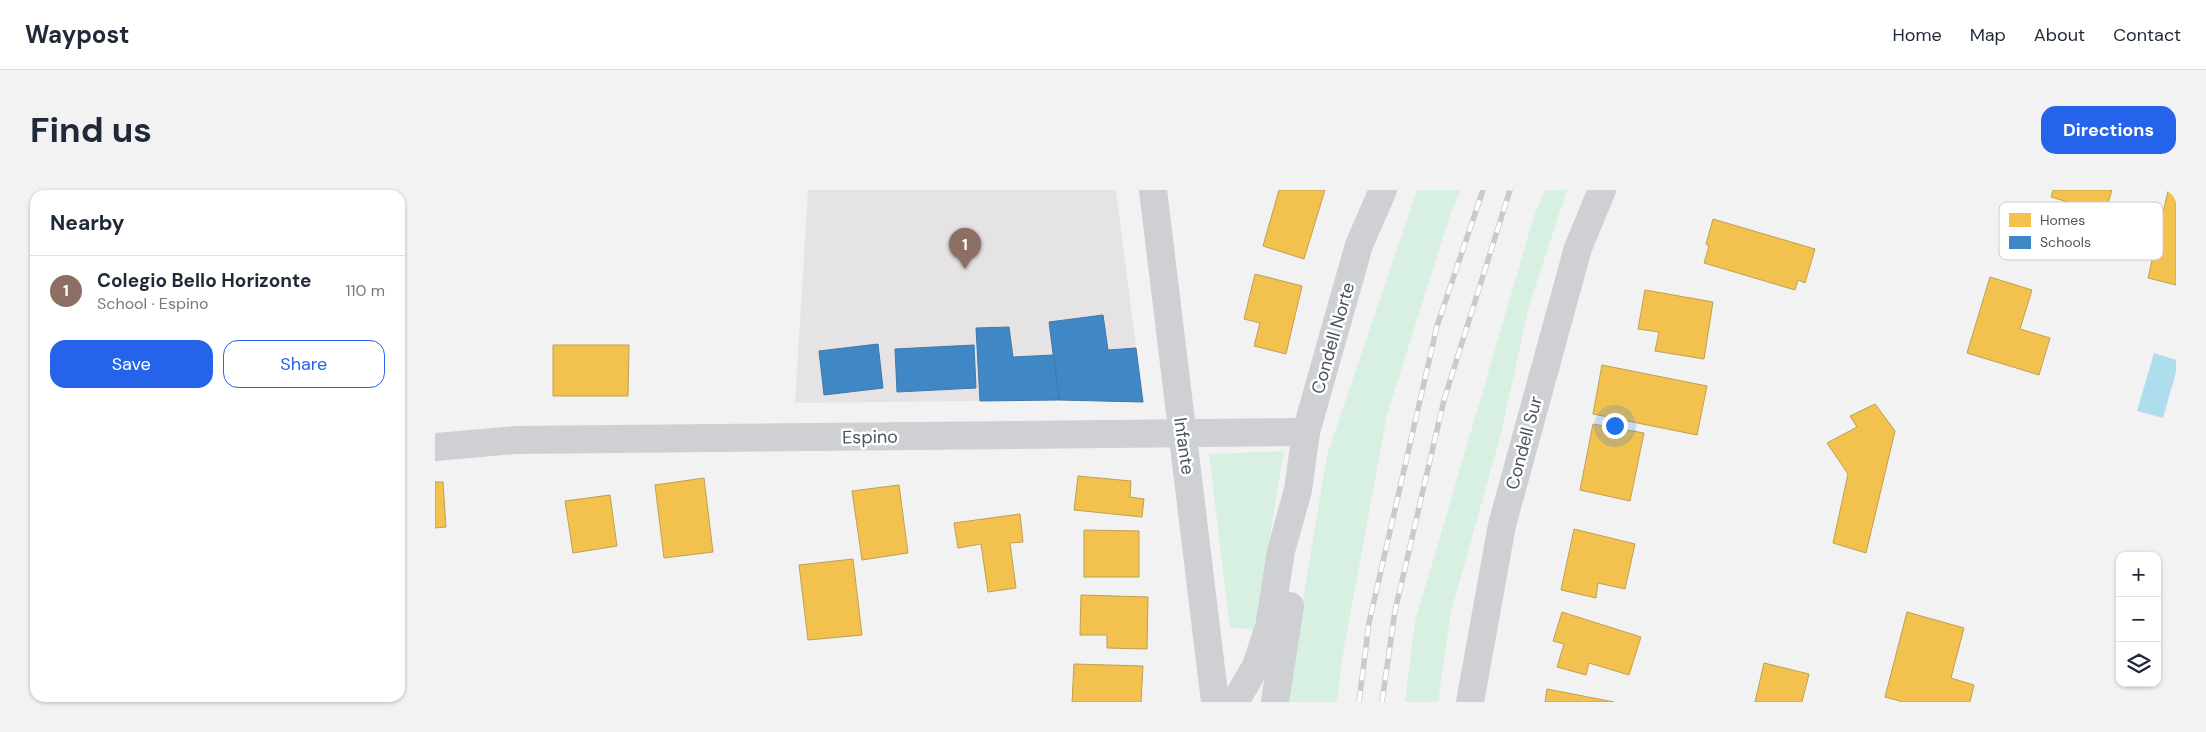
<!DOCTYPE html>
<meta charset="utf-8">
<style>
body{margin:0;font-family:"DM Sans",sans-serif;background:#f2f2f3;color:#1f2937}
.controls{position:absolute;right:15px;bottom:15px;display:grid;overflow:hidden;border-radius:10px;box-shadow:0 1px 4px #0004}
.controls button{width:45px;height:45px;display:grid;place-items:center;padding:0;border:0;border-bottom:1px solid #e0e1e3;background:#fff;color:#1f2937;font:25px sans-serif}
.you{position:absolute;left:1179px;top:235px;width:18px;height:18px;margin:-12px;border:4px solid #fff;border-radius:50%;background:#1a73e8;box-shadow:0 0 0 8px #1a73e833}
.badge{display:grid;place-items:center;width:32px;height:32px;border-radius:50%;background:#2563eb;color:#fff;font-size:16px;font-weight:700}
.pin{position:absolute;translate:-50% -41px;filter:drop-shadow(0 1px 2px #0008)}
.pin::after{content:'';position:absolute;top:26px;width:18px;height:15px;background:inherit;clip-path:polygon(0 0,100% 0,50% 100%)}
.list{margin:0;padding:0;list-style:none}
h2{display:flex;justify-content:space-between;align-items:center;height:65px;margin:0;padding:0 20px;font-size:21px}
h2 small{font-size:16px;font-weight:400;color:#747a83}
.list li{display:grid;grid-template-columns:32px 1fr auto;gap:15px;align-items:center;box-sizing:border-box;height:70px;padding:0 20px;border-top:1px solid #e0e1e3}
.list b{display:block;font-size:19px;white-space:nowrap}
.list p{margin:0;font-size:16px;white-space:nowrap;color:#747a83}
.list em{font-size:16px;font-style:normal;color:#747a83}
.actions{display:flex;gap:10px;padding:15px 20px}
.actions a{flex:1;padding:11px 0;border:1px solid #2563eb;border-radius:15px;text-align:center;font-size:18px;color:#2563eb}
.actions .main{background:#2563eb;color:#fff}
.icon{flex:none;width:28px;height:28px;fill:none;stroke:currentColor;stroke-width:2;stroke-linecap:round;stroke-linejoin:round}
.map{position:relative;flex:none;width:1741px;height:512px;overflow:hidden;border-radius:15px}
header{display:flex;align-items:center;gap:30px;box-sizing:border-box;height:70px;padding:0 25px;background:#fff;border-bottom:1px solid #e0e1e3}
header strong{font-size:24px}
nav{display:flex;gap:28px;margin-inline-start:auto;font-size:18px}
.intro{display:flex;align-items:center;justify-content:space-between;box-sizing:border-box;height:120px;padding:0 30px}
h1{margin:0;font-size:35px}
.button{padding:12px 22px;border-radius:15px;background:#2563eb;color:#fff;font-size:18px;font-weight:700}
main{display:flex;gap:30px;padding:0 30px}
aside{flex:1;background:#fff;border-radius:15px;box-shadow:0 1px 4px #0004}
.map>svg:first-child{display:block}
.education{fill:#e5e3e4}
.green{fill:#d8f0e2}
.water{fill:#aedeed}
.homes{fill:#f2c14e;stroke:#bfa053}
.schools{fill:#3f88c5;stroke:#4278a6}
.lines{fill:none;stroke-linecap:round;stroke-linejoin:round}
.minor{stroke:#ced0d3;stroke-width:28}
.rail-casing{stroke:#c8cacc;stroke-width:5.5}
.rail{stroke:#fff;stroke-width:4;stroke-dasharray:11;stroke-linecap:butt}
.labels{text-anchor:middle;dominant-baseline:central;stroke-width:5;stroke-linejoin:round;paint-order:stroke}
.street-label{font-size:18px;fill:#49545f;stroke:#fff}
.key{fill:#fff;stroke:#c8cccf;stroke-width:1}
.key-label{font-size:14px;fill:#49545f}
</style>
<header>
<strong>Waypost</strong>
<nav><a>Home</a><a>Map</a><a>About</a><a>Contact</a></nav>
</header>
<div class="intro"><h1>Find us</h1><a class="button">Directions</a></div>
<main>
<aside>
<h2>Nearby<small></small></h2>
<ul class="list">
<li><span class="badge" style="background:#8d6e63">1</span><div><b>Colegio Bello Horizonte</b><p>School · Espino</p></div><em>110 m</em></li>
</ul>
<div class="actions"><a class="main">Save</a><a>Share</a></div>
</aside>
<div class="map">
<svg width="1741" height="512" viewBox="0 0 1741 512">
<rect width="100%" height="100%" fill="#f3f2f2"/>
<polygon class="education" points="373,0 681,0 708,212 624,210 360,213"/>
<g class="green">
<polygon points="982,0 1026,0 1015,25 952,225 907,469 902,512 851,512 892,265"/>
<polygon points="1110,0 1132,0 1094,116 1066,244 1016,422 1003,512 970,512 980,432 1099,26"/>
<polygon points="849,261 819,439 795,438 774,264"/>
</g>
<polygon class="water" points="1719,163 1741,170 1741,182 1728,228 1702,221"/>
<g class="homes">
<polygon points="844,0 890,0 869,69 828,56"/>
<polygon points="1618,0 1677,0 1670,23 1616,7"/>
<polygon points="1733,1 1741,3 1741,95 1713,88"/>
<polygon points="1278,29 1380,59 1370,93 1363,90 1360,100 1269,73 1274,56 1271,54"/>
<polygon points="820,84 867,96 851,164 819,156 825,133 809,129"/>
<polygon points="1555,87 1597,100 1585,139 1615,148 1604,185 1532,163"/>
<polygon points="1210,100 1278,112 1269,169 1220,161 1224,142 1203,139"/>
<polygon points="118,155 194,155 193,206 118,206"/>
<polygon points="1167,175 1272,196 1262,245 1158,224"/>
<polygon points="1440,214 1460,241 1431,363 1398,353 1413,284 1392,253 1422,237 1415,226"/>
<polygon points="1158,234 1209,243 1195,311 1145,300"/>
<polygon points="643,286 696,291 695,307 709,309 707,327 639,320"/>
<polygon points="269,288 278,362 229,368 220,295"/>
<polygon points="0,292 8,292 11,337 0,338"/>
<polygon points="464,295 473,363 427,370 417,301"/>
<polygon points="175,305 182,356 138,363 130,311"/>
<polygon points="585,324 588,352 575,353 581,398 553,402 546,354 523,358 519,333"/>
<polygon points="1139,339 1200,354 1190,399 1163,393 1161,408 1126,400"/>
<polygon points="649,340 704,341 704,387 649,387"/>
<polygon points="418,369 427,445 373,450 364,375"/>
<polygon points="646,405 713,407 712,459 672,458 672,445 645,445"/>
<polygon points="1127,422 1206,447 1194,485 1154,473 1151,485 1122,477 1129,454 1118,451"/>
<polygon points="1472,422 1529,438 1516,488 1539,495 1535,512 1468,512 1450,507"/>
<polygon points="1329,473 1374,484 1367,512 1320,512"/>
<polygon points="639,474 708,476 706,512 637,512"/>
<polygon points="1112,499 1179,512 1110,512"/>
</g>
<g class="schools">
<polygon points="668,125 673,160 701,158 708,212 624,210 614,132"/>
<polygon points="574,137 578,167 619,165 624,210 545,211 541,138"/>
<polygon points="443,154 448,198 389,205 384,161"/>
<polygon points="539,155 541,198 462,202 460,159"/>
</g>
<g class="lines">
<g class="minor">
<polyline points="718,0 780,512"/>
<polyline points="0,257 81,250 871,242"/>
<polyline points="800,512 821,476 834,437 846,361 863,300 871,242 924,55 948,0"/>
<polyline points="840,512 855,416"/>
<polyline points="1035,512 1067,335 1143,58 1167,0"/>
</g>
<defs>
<g id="rail">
<polyline points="924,512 934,433 1002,136 1048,0"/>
<polyline points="947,512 960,421 1009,210 1075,0"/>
</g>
</defs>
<use href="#rail" class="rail-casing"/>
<use href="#rail" class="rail"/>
</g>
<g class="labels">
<g class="street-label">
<text transform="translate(898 148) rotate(-74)">Condell Norte</text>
<text transform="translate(435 247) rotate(-1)">Espino</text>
<text transform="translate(1089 253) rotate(-75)">Condell Sur</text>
<text transform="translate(749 256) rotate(82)">Infante</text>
</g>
</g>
<rect x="1564" y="12" width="164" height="58" rx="8" class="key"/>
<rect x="1574" y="23" width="22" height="14" fill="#f2c14e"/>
<rect x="1574" y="46" width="22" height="13" fill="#3f88c5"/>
<g class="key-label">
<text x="1605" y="35">Homes</text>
<text x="1605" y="57">Schools</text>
</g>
</svg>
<div class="controls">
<button>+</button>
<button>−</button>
<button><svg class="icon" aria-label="layers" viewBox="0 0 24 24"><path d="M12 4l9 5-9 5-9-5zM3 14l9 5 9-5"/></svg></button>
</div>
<div class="you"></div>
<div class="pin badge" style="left:530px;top:79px;background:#8d6e63">1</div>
</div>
</main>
